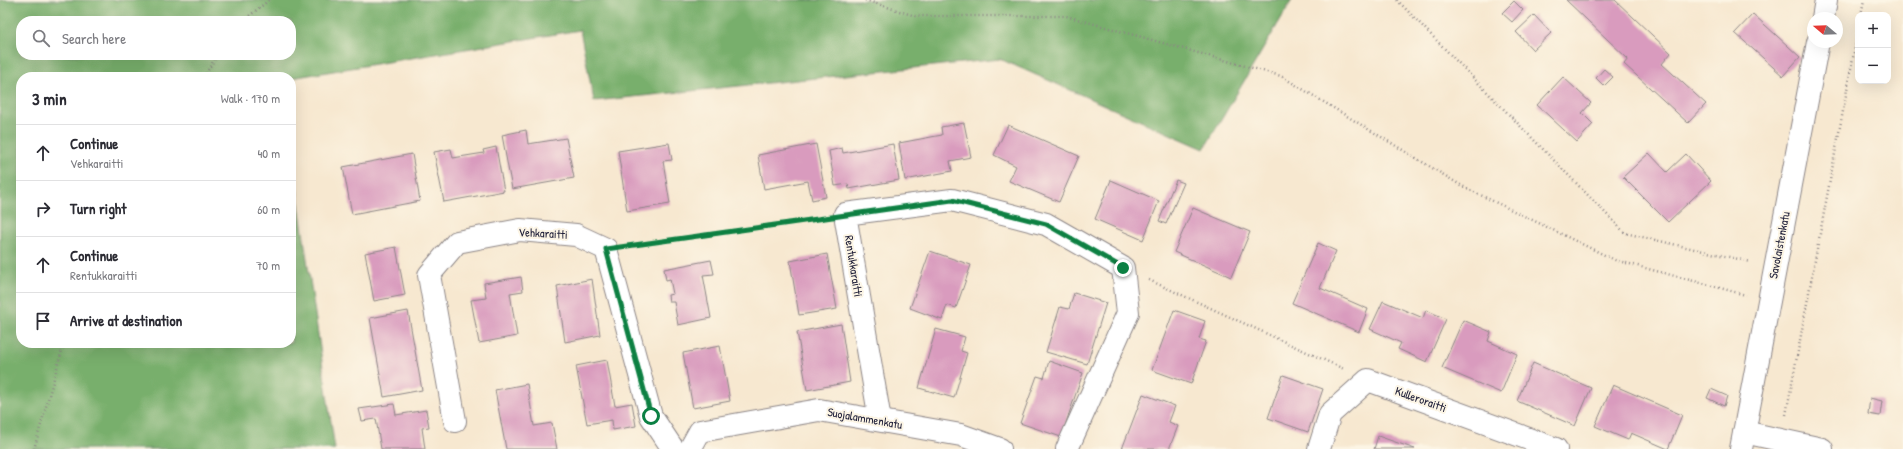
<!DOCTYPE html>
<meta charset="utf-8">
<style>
body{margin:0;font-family:"Patrick Hand",sans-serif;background:#f2f2f3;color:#2b2b33}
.controls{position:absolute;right:12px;top:12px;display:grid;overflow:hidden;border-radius:8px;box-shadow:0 4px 16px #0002}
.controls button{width:36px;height:36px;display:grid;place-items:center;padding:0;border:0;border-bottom:1px solid #e1e1e2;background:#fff;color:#2b2b33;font:20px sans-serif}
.compass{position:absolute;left:1807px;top:12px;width:36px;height:36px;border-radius:50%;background:#fff;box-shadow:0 4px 16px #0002;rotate:289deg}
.stop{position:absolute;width:12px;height:12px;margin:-9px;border:3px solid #0b8043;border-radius:50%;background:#fff}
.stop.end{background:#0b8043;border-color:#fff;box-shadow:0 1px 4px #0008}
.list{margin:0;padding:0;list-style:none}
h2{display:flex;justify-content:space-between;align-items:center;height:52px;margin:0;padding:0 16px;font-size:17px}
h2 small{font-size:13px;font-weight:400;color:#7c7c81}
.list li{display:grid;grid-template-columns:26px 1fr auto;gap:12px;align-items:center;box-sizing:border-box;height:56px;padding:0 16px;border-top:1px solid #e1e1e2}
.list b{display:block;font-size:15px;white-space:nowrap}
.list p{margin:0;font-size:13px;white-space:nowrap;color:#7c7c81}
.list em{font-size:13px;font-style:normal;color:#7c7c81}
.icon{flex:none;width:22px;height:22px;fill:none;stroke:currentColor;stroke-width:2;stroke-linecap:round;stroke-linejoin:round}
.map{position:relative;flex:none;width:1903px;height:449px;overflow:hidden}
.search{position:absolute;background:#fff;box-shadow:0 4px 16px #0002;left:16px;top:16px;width:280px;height:44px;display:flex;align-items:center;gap:10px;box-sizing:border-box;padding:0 14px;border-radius:16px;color:#7c7c81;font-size:15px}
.panel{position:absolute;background:#fff;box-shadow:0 4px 16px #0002;left:16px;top:72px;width:280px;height:276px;border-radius:16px}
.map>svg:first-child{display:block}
.forest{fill:#78af6c;stroke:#4d6854;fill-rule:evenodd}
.building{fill:#d99bbe}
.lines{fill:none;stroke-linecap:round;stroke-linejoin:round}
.minor-casing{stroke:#8c8586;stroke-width:24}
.path{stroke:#8c8586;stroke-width:2.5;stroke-dasharray:1 3;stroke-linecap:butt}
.minor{stroke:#fff;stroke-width:22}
.route{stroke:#0b8043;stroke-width:5}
.labels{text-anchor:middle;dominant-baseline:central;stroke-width:4;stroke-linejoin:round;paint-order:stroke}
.street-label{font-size:12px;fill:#22223b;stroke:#fcf5e5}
</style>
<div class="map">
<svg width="1903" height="449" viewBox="0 0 1903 449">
<rect width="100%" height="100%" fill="#fcf5e5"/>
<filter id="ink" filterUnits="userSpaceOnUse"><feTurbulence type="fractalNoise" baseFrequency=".025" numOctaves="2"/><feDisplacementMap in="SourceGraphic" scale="8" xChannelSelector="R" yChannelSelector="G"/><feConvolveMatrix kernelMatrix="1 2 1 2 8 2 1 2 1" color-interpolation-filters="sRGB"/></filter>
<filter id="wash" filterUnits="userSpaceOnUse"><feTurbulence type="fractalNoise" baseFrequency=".012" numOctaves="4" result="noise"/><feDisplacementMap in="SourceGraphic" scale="16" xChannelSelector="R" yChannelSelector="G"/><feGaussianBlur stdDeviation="0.9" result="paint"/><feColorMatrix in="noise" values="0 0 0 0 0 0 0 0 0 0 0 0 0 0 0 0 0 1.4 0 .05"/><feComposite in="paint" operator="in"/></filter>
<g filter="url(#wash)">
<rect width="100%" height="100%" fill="#f7e8d0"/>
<path class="forest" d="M0,0H1292L1204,149L1000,59L594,101L580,30L291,78L21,77V343H291V151L335,449H0ZM21,21H291V55H21Z"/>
<g id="blocks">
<g class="building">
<polygon points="1566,0 1615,0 1671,53 1662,64 1706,104 1688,123 1624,64 1628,59"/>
<polygon points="1514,1 1523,10 1512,22 1502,13"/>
<polygon points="1753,14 1800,57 1783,76 1735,33"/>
<polygon points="1534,15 1551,33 1533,50 1516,32"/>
<polygon points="1604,69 1613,77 1604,86 1596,78"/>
<polygon points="1563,77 1591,103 1582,113 1593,124 1577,142 1537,105"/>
<polygon points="964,123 971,157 950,161 952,171 905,180 899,143 942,135 941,127"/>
<polygon points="1008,125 1079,156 1059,202 1009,181 1016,166 994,155"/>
<polygon points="526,130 528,144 566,138 574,178 512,189 502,135"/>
<polygon points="669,143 672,160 663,161 670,204 627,211 618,151"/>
<polygon points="816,144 826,197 812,200 808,181 764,189 758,155"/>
<polygon points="893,144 899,180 849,189 848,184 835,186 829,151 842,148 843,153"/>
<polygon points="496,147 504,191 444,202 434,152 451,149 453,158 484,153 483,150"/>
<polygon points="1649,153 1667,172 1686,154 1711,181 1668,222 1623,177"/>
<polygon points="412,154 420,201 352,214 343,167"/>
<polygon points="1111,180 1159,201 1143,240 1095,219"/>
<polygon points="1176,180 1184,183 1166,224 1159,221"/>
<polygon points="1193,208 1250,232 1231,277 1174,252"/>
<polygon points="1318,243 1336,251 1320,288 1368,309 1359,332 1292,303"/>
<polygon points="396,247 405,295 374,301 365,253"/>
<polygon points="930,251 971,265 956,308 947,305 942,320 910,308"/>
<polygon points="827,254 837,309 799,315 790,261"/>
<polygon points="711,260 714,274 703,275 711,318 678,325 674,302 669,302 668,295 673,294 670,279 666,280 664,269"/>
<polygon points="521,277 523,291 510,293 517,336 479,343 471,300 486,298 484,283"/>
<polygon points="592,279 600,335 565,342 557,286"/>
<polygon points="1074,293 1106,303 1087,364 1046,352 1060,307 1069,309"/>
<polygon points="1383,301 1423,318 1426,310 1446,319 1427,362 1398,349 1401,343 1370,329"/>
<polygon points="1174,310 1205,321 1199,339 1206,341 1191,384 1152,370"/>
<polygon points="408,311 422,390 384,397 370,318"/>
<polygon points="1463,320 1491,332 1488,341 1517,354 1501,393 1442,368"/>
<polygon points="841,324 850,382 807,390 797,332"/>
<polygon points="936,329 965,337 961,351 967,353 954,398 919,388"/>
<polygon points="720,346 730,401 693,408 683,353"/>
<polygon points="607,360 615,406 632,403 636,426 613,430 612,420 587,424 576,366"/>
<polygon points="1049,361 1083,373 1061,437 1020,423 1037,376 1044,378"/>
<polygon points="1533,363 1591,388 1575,426 1517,401"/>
<polygon points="1283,375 1323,389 1308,432 1268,418"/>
<polygon points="527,384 534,426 552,423 557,449 506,449 495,390"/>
<polygon points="1613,385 1682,415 1668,449 1631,433 1628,440 1595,426"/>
<polygon points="1711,389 1727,396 1724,406 1707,398"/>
<polygon points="1143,394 1175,406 1169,422 1178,426 1169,449 1122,449"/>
<polygon points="1870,398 1882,401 1880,416 1868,414"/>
<polygon points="394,404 396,415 426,410 429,427 422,428 425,449 381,449 376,419 362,421 359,409"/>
<polygon points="1378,436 1415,449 1374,449"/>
</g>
</g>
</g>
<g filter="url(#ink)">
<use href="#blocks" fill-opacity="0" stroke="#8c8586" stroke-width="1"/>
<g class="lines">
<defs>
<g id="minor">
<polyline points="1823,18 1826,0"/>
<polyline points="880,420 845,214 952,200 1046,224 1123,268 1128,313 1067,449"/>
<polyline points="455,421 429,275 457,242 520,230 576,235 606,249 651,416 673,449"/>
<polyline points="1744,432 1822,449"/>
<polyline points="690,449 700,431 819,410 961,435 1000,449"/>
<polyline points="1319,449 1330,414 1368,380 1556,449"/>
<polyline points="1741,449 1818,42"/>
</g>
</defs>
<use href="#minor" class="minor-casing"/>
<g class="path">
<polyline points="865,0 915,16 1066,16 1281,76 1462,186 1615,260 1746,295"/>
<polyline points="1397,0 1625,233 1751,262"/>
<polyline points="1861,15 1864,0"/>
<polyline points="243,21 269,0"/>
<polyline points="204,77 217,55"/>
<polyline points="630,246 821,218"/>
<polyline points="1149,280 1344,369"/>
<polyline points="1786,415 1858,31"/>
<polyline points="34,449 64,343"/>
</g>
<use href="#minor" class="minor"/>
</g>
</g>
<g class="lines" filter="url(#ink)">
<polyline class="route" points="651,416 606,249 952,200 1046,224 1123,268"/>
</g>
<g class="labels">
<g class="street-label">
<text transform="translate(543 233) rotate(3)">Vehkaraitti</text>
<text transform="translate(1779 245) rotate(-79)">Savolaistenkatu</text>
<text transform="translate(854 266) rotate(81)">Rentukkaraitti</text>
<text transform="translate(1421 399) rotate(20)">Kulleroraitti</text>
<text transform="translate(865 418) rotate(10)">Suojalammenkatu</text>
</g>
</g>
</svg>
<div class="controls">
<button>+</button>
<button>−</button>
</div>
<svg class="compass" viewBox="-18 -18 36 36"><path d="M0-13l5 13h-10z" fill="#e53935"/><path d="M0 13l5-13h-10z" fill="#7c7c81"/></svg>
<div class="stop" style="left:651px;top:416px"></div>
<div class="stop end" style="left:1123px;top:268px"></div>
<div class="search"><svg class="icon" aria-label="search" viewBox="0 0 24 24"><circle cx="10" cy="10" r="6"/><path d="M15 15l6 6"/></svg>Search here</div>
<section class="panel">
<h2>3 min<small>Walk · 170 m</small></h2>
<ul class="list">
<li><svg class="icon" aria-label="ahead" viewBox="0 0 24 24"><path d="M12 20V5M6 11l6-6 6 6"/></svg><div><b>Continue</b><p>Vehkaraitti</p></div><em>40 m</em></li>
<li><svg class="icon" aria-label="right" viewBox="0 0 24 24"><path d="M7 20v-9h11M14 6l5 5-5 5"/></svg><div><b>Turn right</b></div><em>60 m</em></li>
<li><svg class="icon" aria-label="ahead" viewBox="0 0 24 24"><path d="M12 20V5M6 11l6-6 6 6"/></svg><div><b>Continue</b><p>Rentukkaraitti</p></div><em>70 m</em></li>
<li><svg class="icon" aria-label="arrive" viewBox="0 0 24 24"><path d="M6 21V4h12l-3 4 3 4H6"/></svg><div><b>Arrive at destination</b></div></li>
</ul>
</section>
</div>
